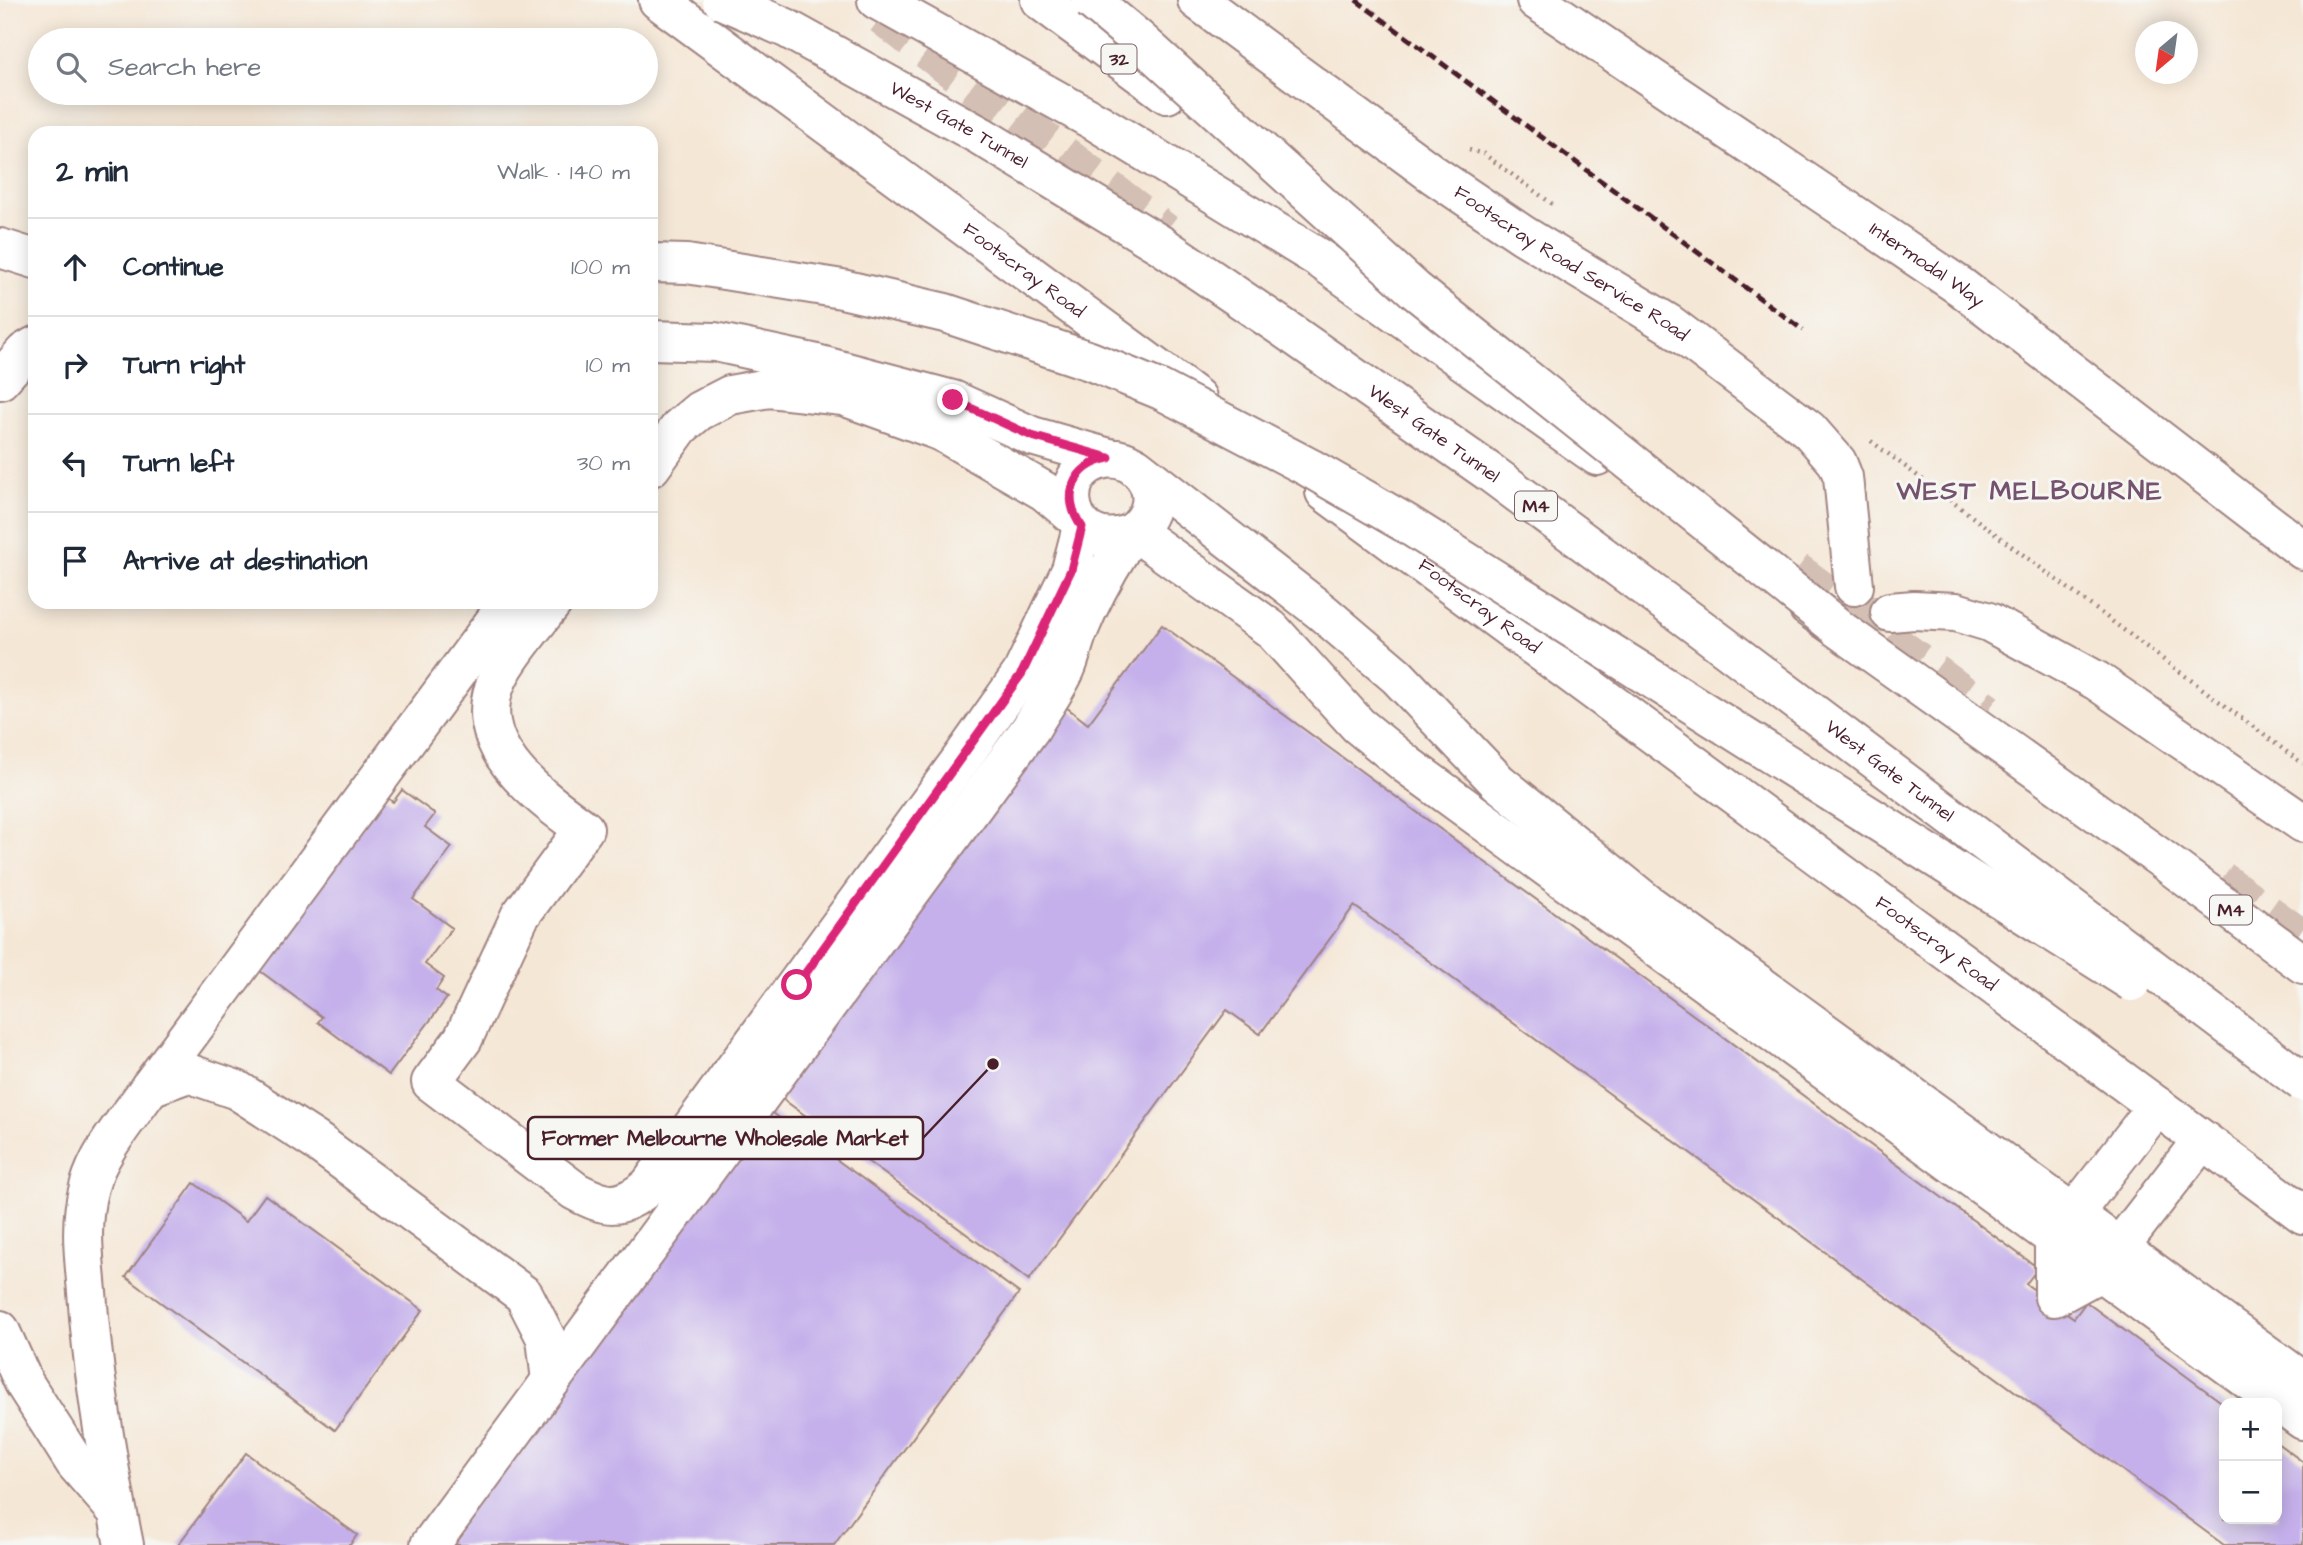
<!DOCTYPE html>
<meta charset="utf-8">
<style>
body{margin:0;font-family:"Architects Daughter",sans-serif;background:#f6f6f7;color:#1f2937}
.controls{position:absolute;right:21px;bottom:21px;display:grid;overflow:hidden;border-radius:14px;box-shadow:0 4px 18px #0003}
.controls button{width:63px;height:63px;display:grid;place-items:center;padding:0;border:0;border-bottom:2px solid #e0e1e3;background:#fff;color:#1f2937;font:35px sans-serif}
.compass{position:absolute;left:2135px;top:21px;width:63px;height:63px;border-radius:50%;background:#fff;box-shadow:0 4px 18px #0003;rotate:209deg}
.stop{position:absolute;width:21px;height:21px;margin:-16px;border:5px solid #db2777;border-radius:50%;background:#fff}
.stop.end{background:#db2777;border-color:#fff;box-shadow:0 2px 7px #0008}
.list{margin:0;padding:0;list-style:none}
h2{display:flex;justify-content:space-between;align-items:center;height:91px;margin:0;padding:0 28px;font-size:30px}
h2 small{font-size:23px;font-weight:400;color:#747a83}
.list li{display:grid;grid-template-columns:46px 1fr auto;gap:21px;align-items:center;box-sizing:border-box;height:98px;padding:0 28px;border-top:2px solid #e0e1e3}
.list b{display:block;font-size:26px;white-space:nowrap}
.list em{font-size:23px;font-style:normal;color:#747a83}
.icon{flex:none;width:38px;height:38px;fill:none;stroke:currentColor;stroke-width:2;stroke-linecap:round;stroke-linejoin:round}
.map{position:relative;flex:none;width:2303px;height:1545px;overflow:hidden}
.search{position:absolute;background:#fff;box-shadow:0 4px 18px #0003;left:28px;top:28px;width:630px;height:77px;display:flex;align-items:center;gap:18px;box-sizing:border-box;padding:0 24px;border-radius:38px;color:#747a83;font-size:26px}
.panel{position:absolute;background:#fff;box-shadow:0 4px 18px #0003;left:28px;top:126px;width:630px;height:483px;border-radius:21px}
.map>svg:first-child{display:block}
.building{fill:#c5b0eb}
.lines{fill:none;stroke-linecap:round;stroke-linejoin:round}
.minor-tunnel{stroke:#d3bfb4;stroke-width:38;stroke-dasharray:38 19;stroke-linecap:butt}
.major-tunnel{stroke:#d3bfb4;stroke-width:38;stroke-dasharray:38 19;stroke-linecap:butt}
.highway-tunnel{stroke:#d3bfb4;stroke-width:38;stroke-dasharray:38 19;stroke-linecap:butt}
.minor-casing{stroke:#a08380;stroke-width:42}
.major-casing{stroke:#a08380;stroke-width:42}
.highway-casing{stroke:#a08380;stroke-width:42}
.path{stroke:#a08380;stroke-width:4.5;stroke-dasharray:2 5;stroke-linecap:butt}
.minor{stroke:#fff;stroke-width:38}
.major{stroke:#fff;stroke-width:38}
.highway{stroke:#fff;stroke-width:38}
.rail{stroke:#4a1f2b;stroke-width:5;stroke-dasharray:10 5;stroke-linecap:butt}
.highway-bridge-casing{stroke:#a08380;stroke-width:42;stroke-linecap:butt}
.highway-bridge{stroke:#fff;stroke-width:38}
.route{stroke:#db2777;stroke-width:9}
.labels{text-anchor:middle;dominant-baseline:central;stroke-width:6;stroke-linejoin:round;paint-order:stroke}
.shield{fill:#f6f6f2;stroke:#7e6067;stroke-width:2}
.shield-label{font-size:18px;font-weight:bold;fill:#4a1f2b}
.street-label{font-size:19px;fill:#4a1f2b;stroke:#f6f6f2}
.district-label{font-size:26px;font-weight:bold;letter-spacing:2px;fill:#75526e;stroke:#f6f6f2}
.leader{fill:none;stroke:#4a1f2b;stroke-width:2.5}
.callout-dot{fill:#4a1f2b;stroke:#f6f6f2;stroke-width:2.5}
.callout{fill:#f6f6f2;stroke:#4a1f2b;stroke-width:2.5}
.callout-label{font-size:21px;text-anchor:middle;font-weight:bold;fill:#4a1f2b}
</style>
<div class="map">
<svg width="2303" height="1545" viewBox="0 0 2303 1545">
<rect width="100%" height="100%" fill="#f6f6f2"/>
<filter id="ink" filterUnits="userSpaceOnUse"><feTurbulence type="fractalNoise" baseFrequency=".0143" numOctaves="2"/><feDisplacementMap in="SourceGraphic" scale="14" xChannelSelector="R" yChannelSelector="G"/><feConvolveMatrix kernelMatrix="1 2 1 2 8 2 1 2 1" color-interpolation-filters="sRGB"/></filter>
<filter id="wash" filterUnits="userSpaceOnUse"><feTurbulence type="fractalNoise" baseFrequency=".00686" numOctaves="4" result="noise"/><feDisplacementMap in="SourceGraphic" scale="28" xChannelSelector="R" yChannelSelector="G"/><feGaussianBlur stdDeviation="1.57" result="paint"/><feColorMatrix in="noise" values="0 0 0 0 0 0 0 0 0 0 0 0 0 0 0 0 0 1.4 0 .05"/><feComposite in="paint" operator="in"/></filter>
<g filter="url(#wash)">
<rect width="100%" height="100%" fill="#f5e7d6"/>
<g id="blocks">
<g class="building">
<polygon points="1162,625 2038,1268 2026,1284 2074,1318 2086,1302 2224,1404 2224,1519 2277,1519 2277,1443 2303,1462 2303,1545 2224,1545 1354,906 1260,1034 1227,1010 1029,1280 776,1094 1062,704 1088,724"/>
<polygon points="402,790 435,814 425,827 452,847 413,899 452,928 425,964 444,978 436,990 447,998 389,1075 318,1022 322,1017 256,968 385,796 393,802"/>
<polygon points="766,1108 1019,1293 834,1545 445,1545"/>
<polygon points="194,1183 246,1221 265,1195 423,1310 335,1430 126,1277"/>
<polygon points="246,1453 357,1535 350,1545 178,1545"/>
</g>
</g>
</g>
<g filter="url(#ink)">
<use href="#blocks" fill-opacity="0" stroke="#a08380" stroke-width="2"/>
<g class="lines">
<polyline class="minor-tunnel" points="1854,586 1856,617"/>
<g class="major-tunnel">
<polyline points="882,16 1165,232"/>
<polyline points="1796,571 1987,712"/>
<polyline points="2221,880 2303,939"/>
</g>
<polyline class="highway-tunnel" points="1856,617 1890,612"/>
<defs>
<g id="minor">
<path id="s1" d="M658,0L1197,398"/>
<path id="s2" d="M1197,0L1434,175L1523,235L1669,324L1809,430L1837,462L1843,477L1854,586"/>
<path id="s3" d="M1536,0L1961,287L2303,550"/>
<polyline points="651,340 715,342 813,363 953,400 1032,436 1109,458"/>
<polyline points="0,380 25,352 35,346"/>
<polyline points="651,467 680,427 699,411 730,395 769,388 843,396 942,432 1044,491 1075,517"/>
<polyline points="1136,467 1322,612 1397,676 1498,782 1647,903 2303,1381"/>
<path id="s4" d="M1325,492L2303,1214"/>
<polyline points="1134,531 1271,629 1358,725 1407,765 2303,1420"/>
<path d="M553,602C536,624 511,652 499,676C465,744 537,795 584,829L520,916L463,1039L431,1082L575,1191C607,1208 621,1210 649,1186L965,754L1022,673L1071,570L1082,527"/>
<polyline points="150,1087 188,1073 237,1090 316,1141 524,1295 546,1338 551,1381"/>
<polyline points="2157,1106 2054,1239 2054,1297 2100,1272 2202,1140"/>
<polyline points="0,1330 24,1383 75,1463 115,1509"/>
<path d="M124,1545C107,1461 93,1378 87,1292C84,1257 79,1222 89,1187C99,1150 129,1118 150,1087L509,602"/>
<path d="M430,1545L1031,728C1042,708 1057,689 1066,668C1071,657 1073,644 1078,632C1090,602 1105,574 1122,547C1131,532 1148,523 1151,504C1155,478 1130,455 1105,459C1048,469 1068,556 1129,534"/>
</g>
<polyline id="major" points="1040,0 1167,94"/>
<g id="highway">
<polyline points="877,0 1098,123 1317,257 1597,456"/>
<polyline points="0,248 35,259"/>
<polyline points="1808,607 2159,857 2303,964"/>
<polyline points="1890,612 1914,610 1956,612 1989,622 2097,681 2303,823"/>
</g>
</defs>
<use href="#minor" class="minor-casing"/>
<use href="#major" class="major-casing"/>
<use href="#highway" class="highway-casing"/>
<g class="path">
<polyline points="1469,150 1484,154 1555,206"/>
<polyline points="1871,441 2303,764"/>
</g>
<use href="#minor" class="minor"/>
<use href="#major" class="major"/>
<use href="#highway" class="highway"/>
<polyline class="rail" points="1356,0 1803,330"/>
<defs>
<g id="highway-bridge">
<path id="s5" d="M722,0L786,28L981,136L1161,245L1282,327L1492,474L1708,634L2303,1082"/>
<polyline points="1091,0 1138,39 1415,290 1836,626"/>
<polyline points="651,263 687,264 842,289 945,313 1090,361 1161,390 1310,468 1407,524 2132,982"/>
</g>
</defs>
<use href="#highway-bridge" class="highway-bridge-casing"/>
<use href="#highway-bridge" class="highway-bridge"/>
</g>
</g>
<g class="lines" filter="url(#ink)">
<path class="route" d="M797,985L1022,673L1071,570L1082,527C1060,497 1073,465 1109,458L1032,436L953,400"/>
</g>
<g class="labels">
<g class="shield">
<rect x="1101.5" y="44.5" width="35" height="29" rx="5"/>
<rect x="1515" y="491.5" width="42" height="29" rx="5"/>
<rect x="2210" y="895.5" width="42" height="29" rx="5"/>
</g>
<g class="shield-label">
<text x="1119" y="59">32</text>
<text x="1536" y="506">M4</text>
<text x="2231" y="910">M4</text>
</g>
<g class="street-label">
<text stroke="none"><textPath href="#s5" startOffset="268">West Gate Tunnel</textPath></text>
<text stroke="none"><textPath href="#s2" startOffset="458">Footscray Road Service Road</textPath></text>
<text stroke="none"><textPath href="#s3" startOffset="472">Intermodal Way</textPath></text>
<text stroke="none"><textPath href="#s1" startOffset="455">Footscray Road</textPath></text>
<text stroke="none"><textPath href="#s5" startOffset="835">West Gate Tunnel</textPath></text>
<text stroke="none"><textPath href="#s4" startOffset="192">Footscray Road</textPath></text>
<text stroke="none"><textPath href="#s5" startOffset="1402">West Gate Tunnel</textPath></text>
<text stroke="none"><textPath href="#s4" startOffset="760">Footscray Road</textPath></text>
</g>
<g class="district-label">
<text x="2030" y="491">WEST MELBOURNE</text>
</g>
</g>
<path class="leader" d="M993 1064L923 1138"/>
<circle class="callout-dot" cx="993" cy="1064" r="7"/>
<rect class="callout" x="528" y="1117" width="395" height="42" rx="7"/>
<g class="callout-label">
<text x="725" y="1145">Former Melbourne Wholesale Market</text>
</g>
</svg>
<div class="controls">
<button>+</button>
<button>−</button>
</div>
<svg class="compass" viewBox="-18 -18 36 36"><path d="M0-13l5 13h-10z" fill="#e53935"/><path d="M0 13l5-13h-10z" fill="#747a83"/></svg>
<div class="stop" style="left:797px;top:985px"></div>
<div class="stop end" style="left:953px;top:400px"></div>
<div class="search"><svg class="icon" aria-label="search" viewBox="0 0 24 24"><circle cx="10" cy="10" r="6"/><path d="M15 15l6 6"/></svg>Search here</div>
<section class="panel">
<h2>2 min<small>Walk · 140 m</small></h2>
<ul class="list">
<li><svg class="icon" aria-label="ahead" viewBox="0 0 24 24"><path d="M12 20V5M6 11l6-6 6 6"/></svg><div><b>Continue</b></div><em>100 m</em></li>
<li><svg class="icon" aria-label="right" viewBox="0 0 24 24"><path d="M7 20v-9h11M14 6l5 5-5 5"/></svg><div><b>Turn right</b></div><em>10 m</em></li>
<li><svg class="icon" aria-label="left" viewBox="0 0 24 24"><path d="M17 20v-9H6M10 6l-5 5 5 5"/></svg><div><b>Turn left</b></div><em>30 m</em></li>
<li><svg class="icon" aria-label="arrive" viewBox="0 0 24 24"><path d="M6 21V4h12l-3 4 3 4H6"/></svg><div><b>Arrive at destination</b></div></li>
</ul>
</section>
</div>
